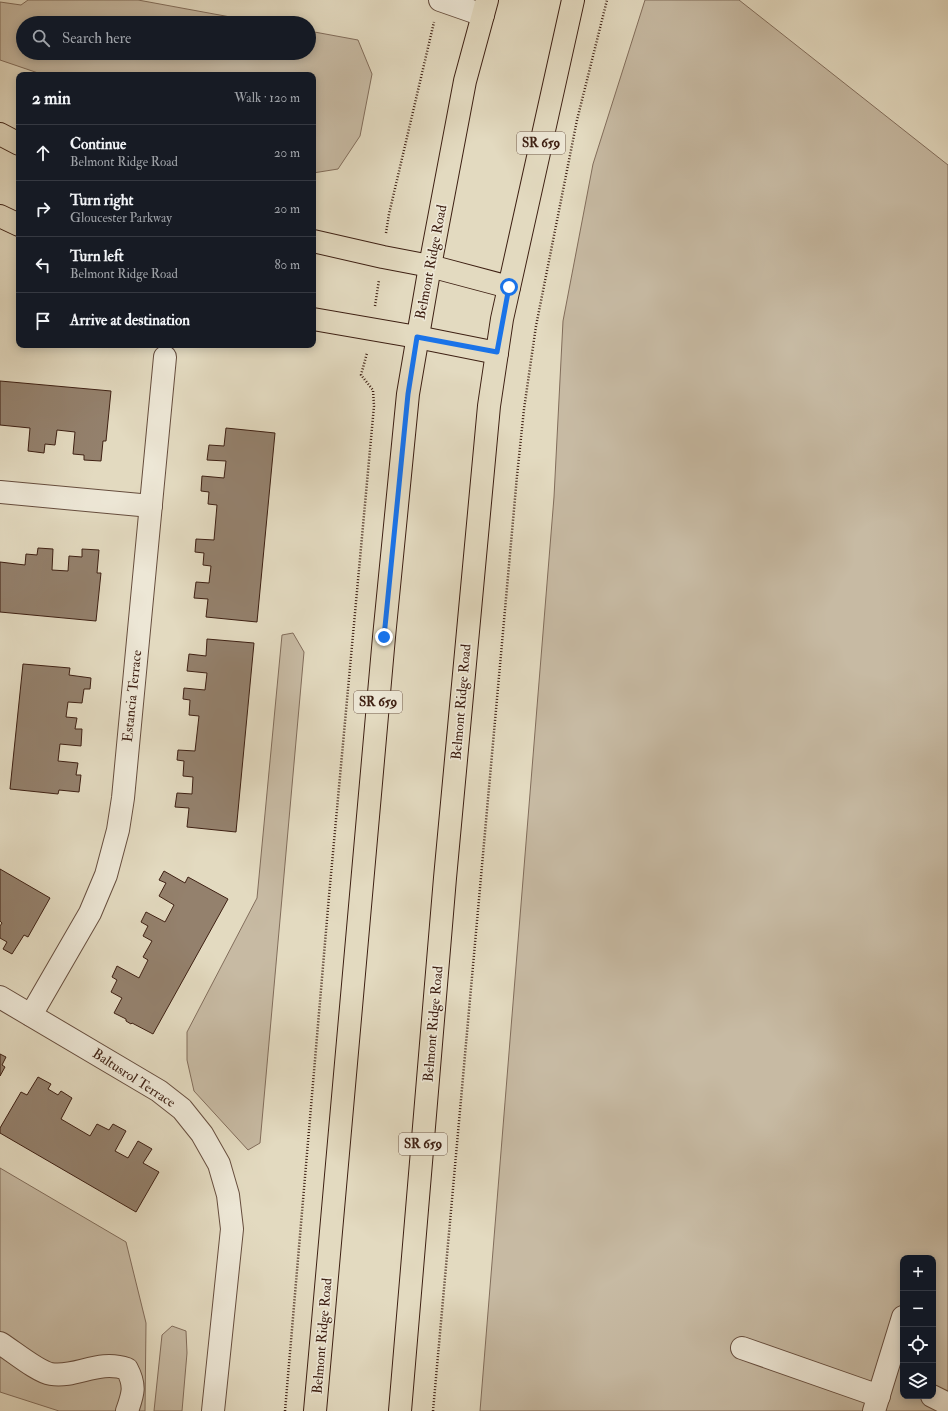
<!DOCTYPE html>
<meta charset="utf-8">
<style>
body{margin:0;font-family:"IM FELL Double Pica",serif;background:#20242c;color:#f1f3f6}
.controls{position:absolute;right:12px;bottom:12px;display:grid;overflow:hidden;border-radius:8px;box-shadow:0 2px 10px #0003}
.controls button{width:36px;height:36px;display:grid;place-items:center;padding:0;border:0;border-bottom:1px solid #363941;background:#171b24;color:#f1f3f6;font:20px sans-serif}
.stop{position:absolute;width:12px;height:12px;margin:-9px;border:3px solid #1a73e8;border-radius:50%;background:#fff}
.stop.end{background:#1a73e8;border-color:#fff;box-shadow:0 1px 4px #0008}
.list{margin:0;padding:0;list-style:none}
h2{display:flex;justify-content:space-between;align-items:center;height:52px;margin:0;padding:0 16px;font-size:17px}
h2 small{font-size:13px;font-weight:400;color:#9ea1a6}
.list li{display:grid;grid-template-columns:26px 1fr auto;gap:12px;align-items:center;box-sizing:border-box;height:56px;padding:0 16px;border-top:1px solid #363941}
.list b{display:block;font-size:15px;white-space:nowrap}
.list p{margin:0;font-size:13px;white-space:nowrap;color:#9ea1a6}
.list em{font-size:13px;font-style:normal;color:#9ea1a6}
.icon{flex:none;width:22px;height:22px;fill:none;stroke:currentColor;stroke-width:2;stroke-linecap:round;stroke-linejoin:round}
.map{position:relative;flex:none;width:948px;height:1411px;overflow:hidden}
.search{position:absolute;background:#171b24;box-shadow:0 2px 10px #0003;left:16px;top:16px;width:300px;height:44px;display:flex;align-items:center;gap:10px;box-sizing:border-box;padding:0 14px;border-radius:22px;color:#9ea1a6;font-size:15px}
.panel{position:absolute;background:#171b24;box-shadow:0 2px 10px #0003;left:16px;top:72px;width:300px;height:276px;border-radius:8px}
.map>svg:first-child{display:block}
.green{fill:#c7baa3;stroke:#826d5b;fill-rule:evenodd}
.building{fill:#94816d;stroke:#3e2013}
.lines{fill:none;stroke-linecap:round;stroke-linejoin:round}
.minor-casing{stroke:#674e3e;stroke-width:24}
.major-casing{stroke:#3e2013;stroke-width:24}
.path{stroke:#3e2013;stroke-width:2.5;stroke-dasharray:1 2;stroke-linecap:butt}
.minor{stroke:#ede7d6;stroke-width:22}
.major{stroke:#e3dac0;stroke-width:22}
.route{stroke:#1a73e8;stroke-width:5}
.labels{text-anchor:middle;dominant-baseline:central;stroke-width:3.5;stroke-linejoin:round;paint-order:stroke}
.shield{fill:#ede7d6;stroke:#725c4e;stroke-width:1}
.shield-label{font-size:13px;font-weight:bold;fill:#3e2013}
.street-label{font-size:14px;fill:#3e2013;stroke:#ede7d6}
</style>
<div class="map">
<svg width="948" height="1411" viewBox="0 0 948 1411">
<rect width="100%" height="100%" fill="#e3dac0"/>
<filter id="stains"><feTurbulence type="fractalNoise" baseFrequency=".005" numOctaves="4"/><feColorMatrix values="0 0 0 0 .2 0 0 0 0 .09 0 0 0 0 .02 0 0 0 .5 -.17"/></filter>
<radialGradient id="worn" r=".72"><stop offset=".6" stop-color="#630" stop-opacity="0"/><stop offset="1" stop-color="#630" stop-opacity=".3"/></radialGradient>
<g class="green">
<polygon points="28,0 138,0 263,23 23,23 23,53 309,53 309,31 358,40 372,74 360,136 338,169 313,173 313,75 44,75 0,60 0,2 21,5"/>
<path d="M645,0H739L948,165V1411H480L554,497L563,321L593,164ZM903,1258H933V1396H903Z"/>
<polygon points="293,633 304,652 260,1143 248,1150 194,1091 187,1060 187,1032 257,898 282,635"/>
<polygon points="0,1168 126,1242 146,1323 145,1411 59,1411 0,1392"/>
<polygon points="172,1326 186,1331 187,1353 182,1411 154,1411 162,1335"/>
</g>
<g class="building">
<polygon points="0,381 111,391 106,441 103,441 101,461 84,460 84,455 73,454 75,432 57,430 55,445 45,444 44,453 28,451 30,428 0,425"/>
<polygon points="226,428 275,433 257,622 206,617 208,599 194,598 196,582 209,583 211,566 203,565 204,553 195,552 196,539 214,540 217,505 208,504 209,492 201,491 202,476 224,478 226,461 207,460 209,445 224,446"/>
<polygon points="38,548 53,549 52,570 68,571 69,556 82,557 82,549 99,550 97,573 101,573 96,621 0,612 0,562 25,565 26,554 37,555"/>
<polygon points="207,639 254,643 236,832 187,827 189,808 175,807 177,793 192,794 193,777 183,776 184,761 177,760 178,750 195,751 199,716 189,715 190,700 183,699 184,688 205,690 207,673 187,671 189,654 206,656"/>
<polygon points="23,664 70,668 69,675 91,678 90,689 84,689 82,703 68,702 66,717 77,718 75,729 82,729 81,746 60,744 58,761 78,763 76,775 81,775 79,792 59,790 58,794 10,789"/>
<polygon points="0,869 50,898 28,937 24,935 12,954 3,949 7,942 0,938 0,926 2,923 0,921"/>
<polygon points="164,871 185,883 188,877 228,899 153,1034 132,1023 131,1024 126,1021 126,1019 114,1013 122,998 111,992 117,980 112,977 117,966 139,978 148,960 143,957 152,941 143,936 148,926 141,922 146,912 165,922 174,905 159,896 166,883 159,880"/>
<polygon points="0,1054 6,1057 2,1065 5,1067 0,1076"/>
<polygon points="38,1077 51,1084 48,1089 58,1095 61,1091 72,1098 61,1119 90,1136 97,1124 109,1130 113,1124 126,1131 115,1151 128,1158 138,1141 152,1149 143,1163 159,1172 136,1212 0,1133 0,1128 21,1092 27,1095"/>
</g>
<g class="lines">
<defs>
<g id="minor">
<polyline points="440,0 483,15"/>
<polyline points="0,492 151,506"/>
<polyline points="0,997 159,1091 182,1109 202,1134 219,1164 228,1195 232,1229 213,1411"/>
<polyline points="31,1015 90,913 106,875 118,830 123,798 165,357"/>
<path d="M0,1343C13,1351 38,1372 51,1374C77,1378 98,1359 127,1369C136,1386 133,1394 127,1411"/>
<polyline points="742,1348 879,1396"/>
<polyline points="932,1396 948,1404"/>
<polyline points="874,1411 903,1317"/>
</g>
<g id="major">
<polyline points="0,134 19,144"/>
<polyline points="0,216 19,225"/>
<polyline points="313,241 383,257 430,266 509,287"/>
<polyline points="313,319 417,337 497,353"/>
<polyline points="315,1411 384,637 408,394 430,266 465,81 487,0"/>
<polyline points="400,1411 445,878 489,406 502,319 573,0"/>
</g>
</defs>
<use href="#minor" class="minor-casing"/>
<use href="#major" class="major-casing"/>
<g class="path">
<polyline points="386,233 389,214 434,22"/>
<polyline points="375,306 379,280"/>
<polyline points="285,1411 329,896 374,406 373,390 361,375 367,353"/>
<polyline points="433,1411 517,476 524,409 536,326 577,120 607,0"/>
</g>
<use href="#minor" class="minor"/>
<use href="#major" class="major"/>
</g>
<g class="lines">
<polyline class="route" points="384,637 408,394 417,337 497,352 509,287"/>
</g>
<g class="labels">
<g class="shield">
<rect x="517" y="132" width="48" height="22" rx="3"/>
<rect x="354" y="691" width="48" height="22" rx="3"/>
<rect x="399" y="1133" width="48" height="22" rx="3"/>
</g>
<g class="shield-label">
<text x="541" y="143">SR 659</text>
<text x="378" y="702">SR 659</text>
<text x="423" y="1144">SR 659</text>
</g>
<g class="street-label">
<text transform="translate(431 262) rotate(-79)">Belmont Ridge Road</text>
<text transform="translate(132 696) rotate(-84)">Estancia Terrace</text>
<text transform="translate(461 702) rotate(-85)">Belmont Ridge Road</text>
<text transform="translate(433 1024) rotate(-85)">Belmont Ridge Road</text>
<text transform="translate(134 1078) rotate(33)">Baltusrol Terrace</text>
<text transform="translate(322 1336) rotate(-85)">Belmont Ridge Road</text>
</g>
</g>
<rect width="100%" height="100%" filter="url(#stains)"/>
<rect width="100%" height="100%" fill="url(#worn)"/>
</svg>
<div class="controls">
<button>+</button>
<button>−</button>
<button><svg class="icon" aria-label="locate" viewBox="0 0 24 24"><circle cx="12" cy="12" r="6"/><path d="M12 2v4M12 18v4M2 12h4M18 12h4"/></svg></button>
<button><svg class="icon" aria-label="layers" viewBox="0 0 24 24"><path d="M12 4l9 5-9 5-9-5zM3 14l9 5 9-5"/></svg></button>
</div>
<div class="stop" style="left:509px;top:287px"></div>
<div class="stop end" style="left:384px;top:637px"></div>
<div class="search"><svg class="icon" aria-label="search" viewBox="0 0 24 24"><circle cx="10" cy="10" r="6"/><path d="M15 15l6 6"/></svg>Search here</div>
<section class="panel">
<h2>2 min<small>Walk · 120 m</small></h2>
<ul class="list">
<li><svg class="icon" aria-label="ahead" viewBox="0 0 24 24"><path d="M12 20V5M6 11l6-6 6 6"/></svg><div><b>Continue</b><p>Belmont Ridge Road</p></div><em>20 m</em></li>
<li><svg class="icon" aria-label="right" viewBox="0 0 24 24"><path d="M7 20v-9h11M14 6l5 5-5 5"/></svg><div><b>Turn right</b><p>Gloucester Parkway</p></div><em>20 m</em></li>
<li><svg class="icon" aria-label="left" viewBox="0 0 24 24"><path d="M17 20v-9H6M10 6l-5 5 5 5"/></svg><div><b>Turn left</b><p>Belmont Ridge Road</p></div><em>80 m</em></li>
<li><svg class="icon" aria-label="arrive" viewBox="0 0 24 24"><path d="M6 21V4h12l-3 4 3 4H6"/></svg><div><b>Arrive at destination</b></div></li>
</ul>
</section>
</div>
